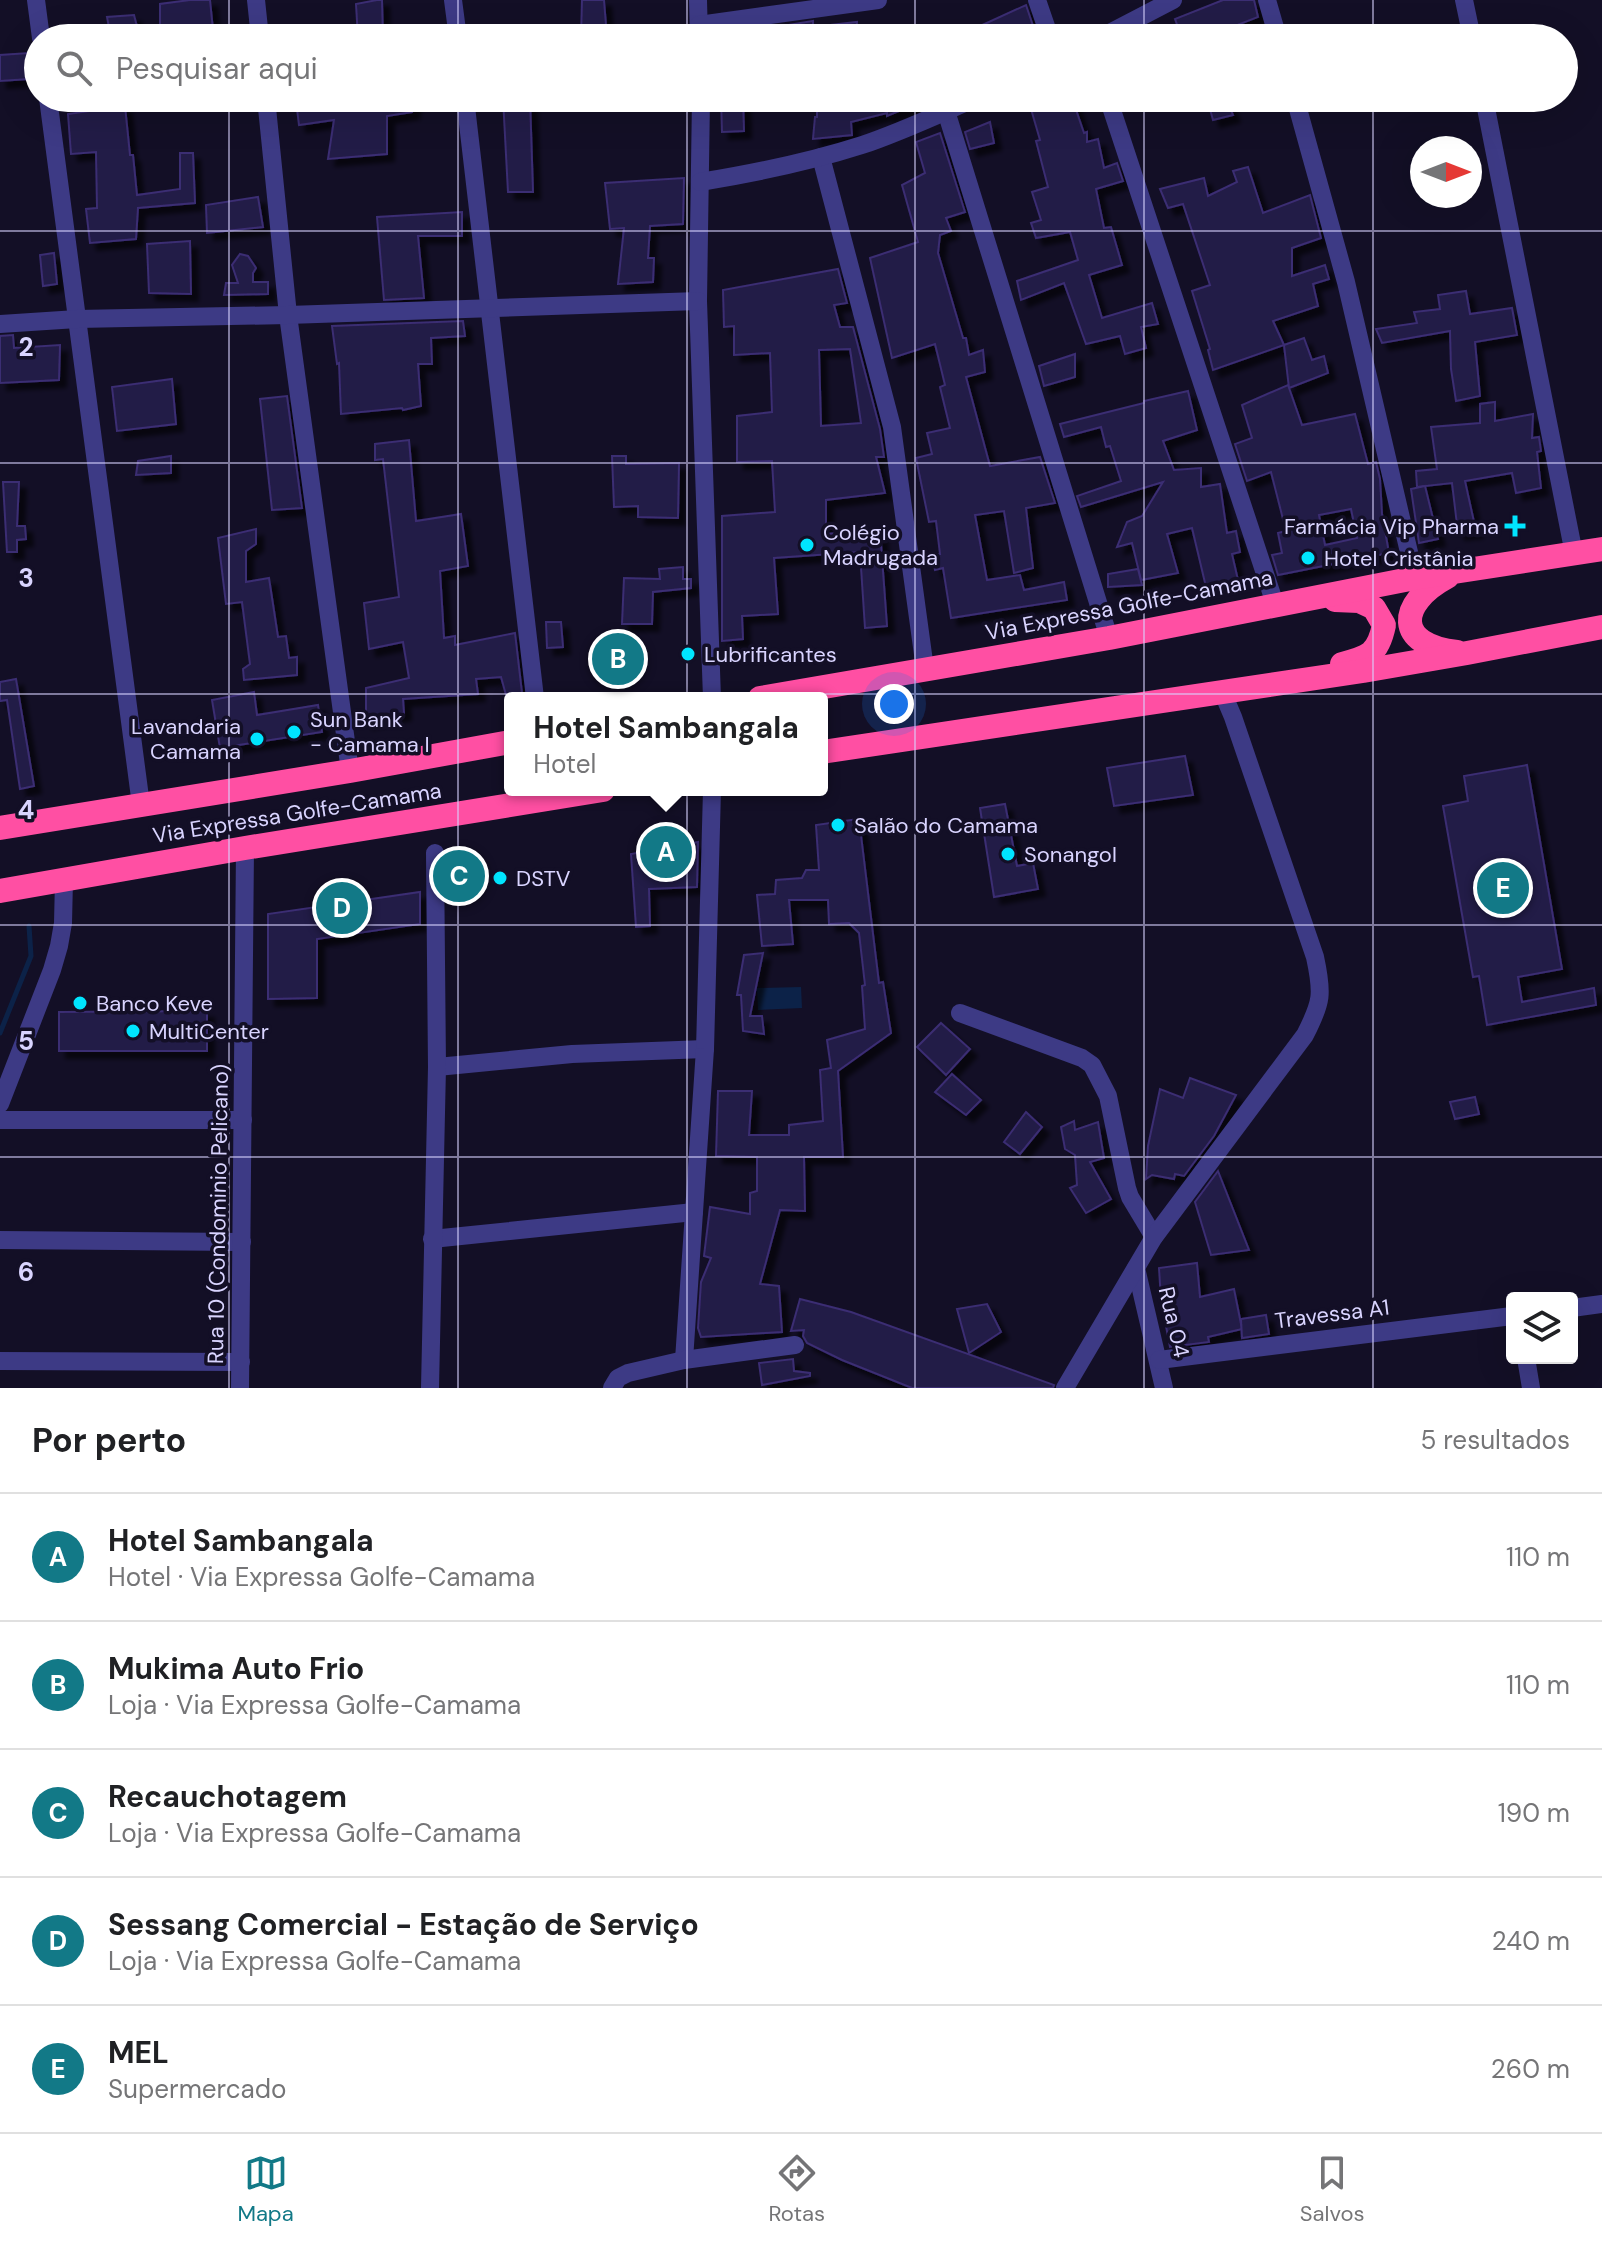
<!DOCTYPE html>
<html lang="pt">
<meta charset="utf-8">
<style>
body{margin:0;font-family:"DM Sans",sans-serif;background:#f6f6f6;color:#202124}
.controls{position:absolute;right:24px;bottom:24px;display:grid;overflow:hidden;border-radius:8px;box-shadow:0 8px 32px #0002}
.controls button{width:72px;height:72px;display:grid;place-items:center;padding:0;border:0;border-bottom:2px solid #e0e0e0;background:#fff;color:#202124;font:40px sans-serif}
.compass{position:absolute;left:1410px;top:136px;width:72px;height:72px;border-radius:50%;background:#fff;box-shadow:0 8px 32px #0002;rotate:90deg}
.you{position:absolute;left:894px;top:704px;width:28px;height:28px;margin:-20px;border:6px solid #fff;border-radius:50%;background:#1a73e8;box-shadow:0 0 0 12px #1a73e833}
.badge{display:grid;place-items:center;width:52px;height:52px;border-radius:50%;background:#127987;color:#fff;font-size:26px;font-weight:700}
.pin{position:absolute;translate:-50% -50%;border:4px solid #fff;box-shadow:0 2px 8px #0006}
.popup{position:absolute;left:504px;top:692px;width:324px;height:104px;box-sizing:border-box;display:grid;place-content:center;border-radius:8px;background:#fff;filter:drop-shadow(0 2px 6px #0005);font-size:26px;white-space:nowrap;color:#757577}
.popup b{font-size:30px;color:#202124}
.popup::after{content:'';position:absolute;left:50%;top:100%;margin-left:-16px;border:16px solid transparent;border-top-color:#fff}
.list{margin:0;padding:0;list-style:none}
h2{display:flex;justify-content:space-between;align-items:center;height:104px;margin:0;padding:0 32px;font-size:34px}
h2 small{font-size:26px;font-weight:400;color:#757577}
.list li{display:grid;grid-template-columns:52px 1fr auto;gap:24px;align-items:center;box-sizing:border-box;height:128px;padding:0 32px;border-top:2px solid #e0e0e0}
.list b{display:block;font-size:30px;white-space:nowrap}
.list p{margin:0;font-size:26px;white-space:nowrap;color:#757577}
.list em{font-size:26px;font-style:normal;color:#757577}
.icon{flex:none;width:44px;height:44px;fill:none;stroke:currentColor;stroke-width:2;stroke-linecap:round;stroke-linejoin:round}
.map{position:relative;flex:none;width:1602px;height:1388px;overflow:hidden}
.search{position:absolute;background:#fff;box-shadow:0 8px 32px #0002;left:24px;right:24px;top:24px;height:88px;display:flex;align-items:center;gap:20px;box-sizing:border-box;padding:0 28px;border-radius:44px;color:#757577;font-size:30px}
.sheet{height:744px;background:#fff}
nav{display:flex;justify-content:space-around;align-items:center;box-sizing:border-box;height:112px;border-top:2px solid #e0e0e0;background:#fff;font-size:22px;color:#757577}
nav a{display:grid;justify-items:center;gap:4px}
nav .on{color:#127987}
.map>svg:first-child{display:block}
.water{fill:#0c2248}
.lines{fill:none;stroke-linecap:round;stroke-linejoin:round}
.stream{stroke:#0c2248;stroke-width:5}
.building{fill:#241b47;stroke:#3b2d73;stroke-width:2;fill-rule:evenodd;filter:url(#shadow)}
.minor{stroke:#3d3a85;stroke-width:18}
.highway{stroke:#ff4fa3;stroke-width:24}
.grid{fill:none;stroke:#d9d4ff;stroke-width:2;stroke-opacity:0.55}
.poi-dot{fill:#00e5ff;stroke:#130f26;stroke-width:3}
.labels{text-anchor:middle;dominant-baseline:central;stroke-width:7;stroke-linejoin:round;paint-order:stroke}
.poi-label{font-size:22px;fill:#d9d4ff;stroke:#130f26;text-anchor:start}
.street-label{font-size:22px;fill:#d9d4ff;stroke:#130f26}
.grid-label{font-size:26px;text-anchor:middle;font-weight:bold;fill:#d9d4ff;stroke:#130f26;stroke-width:7;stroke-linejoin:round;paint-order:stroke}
</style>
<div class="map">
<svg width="1602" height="1388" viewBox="0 0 1602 1388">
<defs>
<filter id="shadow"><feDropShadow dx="7" dy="7" stdDeviation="2" flood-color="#0009"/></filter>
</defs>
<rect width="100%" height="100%" fill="#130f26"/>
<polygon class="water" points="801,987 802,1008 758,1010 757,988"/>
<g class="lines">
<polyline class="stream" points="0,1033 31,956 29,926"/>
</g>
<g class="building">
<polygon points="190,0 210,0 213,30 198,30 199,38 160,38 160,4"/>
<polygon points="377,0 382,0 383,38 358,38 356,4"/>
<polygon points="582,0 604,0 607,38 581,38"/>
<polygon points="1223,0 1254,0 1258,17 1204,38 1182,38 1175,19"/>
<polygon points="1026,5 1037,38 954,38"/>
<polygon points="134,15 140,38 111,38 107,17"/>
<polygon points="813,21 813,27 857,22 856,38 789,38 788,25"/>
<polygon points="29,53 29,79 0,81 0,55"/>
<polygon points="406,98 415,98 412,112 387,116 387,154 328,159 334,120 299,125 297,109"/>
<polygon points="503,98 530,98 533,192 508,192"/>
<polygon points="721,98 743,98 744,131 722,132"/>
<polygon points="817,98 930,98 887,116 887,113 851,122 852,135 813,139 815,117 817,117"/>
<polygon points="1044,98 1072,98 1084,133 1087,132 1087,142 1098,139 1104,168 1117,163 1123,181 1096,189 1104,228 1111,227 1122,265 1089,275 1102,318 1152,303 1158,324 1141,327 1146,348 1125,354 1120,336 1086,344 1064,283 1021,300 1017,281 1078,260 1070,232 1036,238 1031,223 1041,220 1032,192 1048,187 1036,141 1040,140 1031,109 1042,106"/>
<polygon points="1207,98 1226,98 1233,115 1213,120"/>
<polygon points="125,106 130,155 133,155 137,195 180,189 180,153 193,153 195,203 138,208 136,239 90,243 86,209 97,208 96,152 71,154 68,114"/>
<polygon points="990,122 994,143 970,149 965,132"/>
<polygon points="940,133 965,212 946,218 951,231 940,235 938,253 963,338 966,338 969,355 983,350 985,372 966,377 990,466 1040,457 1055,503 1026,508 1033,568 1014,573 1004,511 975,515 987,580 1020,575 1024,590 1064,582 1067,600 951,618 943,568 935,570 932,554 940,554 936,521 929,522 916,458 932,454 927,433 950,428 940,387 945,385 935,344 892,358 870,258 918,242 902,185 925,173 916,142"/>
<polygon points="1248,167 1263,213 1310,195 1321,238 1292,248 1292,276 1325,265 1329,279 1313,284 1318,306 1273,321 1284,345 1213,370 1208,350 1210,349 1192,291 1210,285 1183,204 1168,208 1160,189 1204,178 1208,196 1237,182 1233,171"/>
<polygon points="684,178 683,224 650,226 648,258 654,258 653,282 618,284 624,228 610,229 605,183"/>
<polygon points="258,197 263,227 207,233 206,205"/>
<polygon points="462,212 462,236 418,236 424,298 384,300 377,217"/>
<polygon points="190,241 191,294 149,293 147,244"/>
<polygon points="54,253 57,284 43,286 40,255"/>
<polygon points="240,254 248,256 256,268 253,273 253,282 268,282 268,294 224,295 226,283 238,283 232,265"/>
<path d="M838,269L847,303L834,305L840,327H853L880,429L884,457H876L885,493L826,500V534L880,530L887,626L865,628L860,552L774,558L778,614L742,616L743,639L722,641V516L775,512L772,461L737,462V416L772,412L770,353L734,355V326L724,327L723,290ZM850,349L861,423L821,426L819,350Z"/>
<polygon points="1466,291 1470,314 1512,308 1517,335 1475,342 1480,396 1456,401 1451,369 1450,331 1382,343 1376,329 1417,323 1414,312 1440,309 1438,295"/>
<polygon points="463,321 465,336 431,338 432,364 418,364 421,406 403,410 402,408 341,414 339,363 337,364 332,326"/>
<polygon points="13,335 14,348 60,345 59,380 0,383 0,336"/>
<polygon points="1304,338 1312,360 1324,356 1328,373 1289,388 1284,345"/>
<polygon points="1075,354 1075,377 1044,386 1039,366"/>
<polygon points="172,379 176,424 117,431 112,387"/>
<path d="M1288,385L1302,425L1355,414L1368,464L1376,462L1380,479L1382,514L1389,553L1278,575L1272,555L1282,553L1278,533L1286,531L1271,472L1247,481L1235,444L1252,438L1242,405ZM1351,509L1357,538L1325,545L1319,515Z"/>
<polygon points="1188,391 1197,430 1163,441 1174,470 1201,468 1201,487 1220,484 1227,533 1236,531 1240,552 1232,554 1238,580 1206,587 1192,528 1167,534 1178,573 1141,580 1132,543 1117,547 1127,522 1142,516 1163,482 1081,507 1077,496 1121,481 1110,446 1106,447 1101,427 1064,437 1060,424 1144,403 1144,401"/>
<polygon points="287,396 302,508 272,510 260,399"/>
<polygon points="1495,402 1495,421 1533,414 1532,438 1539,437 1541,451 1537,452 1541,488 1516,493 1512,473 1465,481 1476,531 1458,533 1452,483 1417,487 1416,471 1437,469 1431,427 1480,423 1480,404"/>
<polygon points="409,440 416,521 461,514 468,566 440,571 444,638 455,636 455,645 515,633 522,693 506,695 501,677 476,679 478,694 403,699 404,713 366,722 366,688 409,678 403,642 369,649 364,603 399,597 383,459 375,460 375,444"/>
<polygon points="171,456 171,473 136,475 138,461"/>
<polygon points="612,456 626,456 626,464 679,463 678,518 638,517 638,506 614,507"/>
<polygon points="3,482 19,482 17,526 25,526 26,539 17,540 17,552 7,552"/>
<polygon points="1425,486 1438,539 1419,543 1411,489"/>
<polygon points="256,529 256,544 246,551 246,582 269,578 278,637 286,636 289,658 297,657 297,675 244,680 243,669 250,664 242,602 226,604 218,538"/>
<polygon points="683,567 683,579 691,579 691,588 653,592 652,624 622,624 624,578 660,579 659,569"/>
<polygon points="1138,569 1142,585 1108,587 1108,574"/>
<polygon points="546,622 561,622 563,647 547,648"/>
<polygon points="16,679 34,786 20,789 7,700 0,701 0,682"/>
<polygon points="254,692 257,715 318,705 322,732 220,748 212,700"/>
<polygon points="1185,756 1193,795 1114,806 1107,768"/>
<polygon points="1527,765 1562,969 1518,977 1522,1002 1594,988 1596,1005 1487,1025 1479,976 1473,977 1443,806 1468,801 1464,776"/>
<polygon points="1005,804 1017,866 1033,863 1038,889 994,897 980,808"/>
<polygon points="859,819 879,983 883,982 891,1033 838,1071 843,1157 804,1157 805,1211 780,1210 760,1284 779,1286 782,1332 701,1337 698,1328 701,1282 711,1258 704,1256 710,1207 750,1214 750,1193 757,1191 757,1157 716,1156 718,1091 752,1091 749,1135 789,1135 789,1125 823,1121 820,1070 831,1068 827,1040 865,1029 862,986 865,985 859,933 849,923 829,924 828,900 789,900 793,944 762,946 757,895 775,894 776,880 802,878 806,870 819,870 816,825"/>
<polygon points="698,842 697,887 649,889 650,926 636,927 631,854"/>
<polygon points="420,892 420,924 317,939 317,998 268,999 268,914"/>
<polygon points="763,953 750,1016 762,1016 764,1034 743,1031 741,995 737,995 744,955"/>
<polygon points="207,1011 207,1051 59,1051 59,1012"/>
<polygon points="941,1023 970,1049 946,1075 917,1047"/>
<polygon points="952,1074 981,1100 966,1115 935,1092"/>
<polygon points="1190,1078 1236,1095 1214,1136 1184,1176 1175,1174 1174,1179 1152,1175 1146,1179 1148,1146 1160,1089 1183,1098"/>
<polygon points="1475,1097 1479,1114 1455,1119 1450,1102"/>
<polygon points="1026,1112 1042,1127 1020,1154 1004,1142"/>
<polygon points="1074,1121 1075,1130 1098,1122 1104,1158 1090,1162 1111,1199 1086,1213 1070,1188 1077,1185 1075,1155 1065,1149 1061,1127"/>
<polygon points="1218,1171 1249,1250 1211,1255 1195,1202"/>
<polygon points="1197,1263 1200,1297 1234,1289 1242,1329 1208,1337 1209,1342 1170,1347 1161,1300 1159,1268"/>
<polygon points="800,1299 851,1312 1054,1385 1053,1388 912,1388 842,1360 807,1343 803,1336 804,1330 791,1331"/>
<polygon points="987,1304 1001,1332 969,1353 957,1309"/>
<polygon points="1266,1315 1269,1334 1242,1338 1241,1319"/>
<polygon points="793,1359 794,1371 810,1373 810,1376 762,1385 759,1363"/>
</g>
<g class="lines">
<g class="minor">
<polyline points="36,0 41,38"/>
<polyline points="256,0 260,38"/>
<polyline points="453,0 458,38"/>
<polyline points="698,0 699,38"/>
<polyline points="1037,0 1050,38"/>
<polyline points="1267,0 1278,38"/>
<polyline points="1464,0 1472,38"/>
<polyline points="699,25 878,0"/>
<polyline points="1100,38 1173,0"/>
<polyline points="48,98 141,805"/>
<polyline points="266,98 288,315 350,771"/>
<polyline points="465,98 535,698"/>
<polyline points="701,98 698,301 712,698"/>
<polyline points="1108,98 1275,604"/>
<polyline points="1295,98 1346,282 1415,578"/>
<polyline points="1484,98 1574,554"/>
<polyline points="946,111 1109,638"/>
<polyline points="821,157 892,427 925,669"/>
<path d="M700,182C755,173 809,162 862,145C901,132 939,114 976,98"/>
<polyline points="0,324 77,319 288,315 698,301"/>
<polyline points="960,1013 1082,1058 1092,1065 1108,1096 1127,1188 1130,1197 1154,1237"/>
<polyline points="437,1067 572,1054 705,1049"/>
<polyline points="0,1104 52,970 59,946 63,923 64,880"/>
<polyline points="0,1120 243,1120"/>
<polyline points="432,1239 694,1212"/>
<polyline points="0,1240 242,1242"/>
<polyline points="1136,1268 1164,1388"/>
<polyline points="1572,1308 1602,1304"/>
<polyline points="1526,1358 1531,1388"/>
<polyline points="684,1360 705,1049 712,790"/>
<polyline points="1159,1360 1512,1316"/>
<polyline points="0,1361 241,1362"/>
<polyline points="240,1388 245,848"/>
<polyline points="430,1388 437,1067 435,853"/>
<polyline points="612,1388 618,1378 628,1373 684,1360 795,1345"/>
<path d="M1065,1388L1154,1237L1305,1035C1322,1002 1323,994 1315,957L1233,717L1222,691"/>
</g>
<g class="highway">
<path d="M1447,577C1397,604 1395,645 1457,652"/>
<path d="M1335,600L1359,601L1374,608L1384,625C1378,654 1369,657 1342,664"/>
<polyline points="760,698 1109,638 1415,578 1602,549"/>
<polyline points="822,752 1363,671 1467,653 1602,627"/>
<polyline points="0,828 350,771 510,742"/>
<polyline points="0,891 245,848 603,790"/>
</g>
</g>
<path class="grid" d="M229,0V38M458,0V38M687,0V38M915,0V38M1144,0V38M1373,0V38M229,98V1388M458,98V1388M687,98V1388M915,98V1388M1144,98V1388M1373,98V1388M0,231H1602M0,463H1602M0,694H1602M0,925H1602M0,1157H1602"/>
<g class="poi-dot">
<path d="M1511 514h8v8h8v8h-8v8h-8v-8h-8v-8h8z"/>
<circle cx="807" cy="545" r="8"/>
<circle cx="1308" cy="558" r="8"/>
<circle cx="688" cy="654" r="8"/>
<circle cx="294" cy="732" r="8"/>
<circle cx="257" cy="739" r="8"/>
<circle cx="838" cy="825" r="8"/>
<circle cx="1008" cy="854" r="8"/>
<circle cx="500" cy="878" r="8"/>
<circle cx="80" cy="1003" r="8"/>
<circle cx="133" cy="1031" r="8"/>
</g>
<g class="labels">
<g class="poi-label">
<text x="1499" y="526" text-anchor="end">Farmácia Vip Pharma</text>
<text x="823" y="532">Colégio<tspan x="823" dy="25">Madrugada</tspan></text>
<text x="1324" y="558">Hotel Cristânia</text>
<text x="704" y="654">Lubrificantes</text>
<text x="310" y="719">Sun Bank<tspan x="310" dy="25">- Camama I</tspan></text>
<text x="241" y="726" text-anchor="end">Lavandaria<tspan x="241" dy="25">Camama</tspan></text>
<text x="854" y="825">Salão do Camama</text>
<text x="1024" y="854">Sonangol</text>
<text x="516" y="878">DSTV</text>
<text x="96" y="1003">Banco Keve</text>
<text x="149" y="1031">MultiCenter</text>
</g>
<g class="street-label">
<text transform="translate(1129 605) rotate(-11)">Via Expressa Golfe-Camama</text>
<text transform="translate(297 813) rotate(-9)">Via Expressa Golfe-Camama</text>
<text transform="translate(218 1214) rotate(-89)">Rua 10 (Condominio Pelicano)</text>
<text transform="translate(1332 1314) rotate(-7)">Travessa A1</text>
<text transform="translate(1174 1322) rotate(77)">Rua 04</text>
</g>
</g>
<g class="grid-label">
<text x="26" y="356">2</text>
<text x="26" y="587">3</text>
<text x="26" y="819">4</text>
<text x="26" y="1050">5</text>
<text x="26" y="1281">6</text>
</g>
</svg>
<div class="controls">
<button><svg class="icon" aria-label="layers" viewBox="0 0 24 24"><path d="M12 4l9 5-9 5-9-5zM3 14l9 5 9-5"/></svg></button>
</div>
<svg class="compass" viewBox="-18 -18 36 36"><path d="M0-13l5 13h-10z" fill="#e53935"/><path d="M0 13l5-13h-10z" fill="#757577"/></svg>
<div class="you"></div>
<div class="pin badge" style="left:666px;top:852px">A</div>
<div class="popup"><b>Hotel Sambangala</b>Hotel</div>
<div class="pin badge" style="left:618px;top:659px">B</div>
<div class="pin badge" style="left:459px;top:876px">C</div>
<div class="pin badge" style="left:342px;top:908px">D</div>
<div class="pin badge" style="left:1503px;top:888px">E</div>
<div class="search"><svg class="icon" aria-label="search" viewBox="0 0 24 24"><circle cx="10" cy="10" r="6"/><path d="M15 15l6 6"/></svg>Pesquisar aqui</div>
</div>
<section class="sheet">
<h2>Por perto<small>5 resultados</small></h2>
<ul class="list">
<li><span class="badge">A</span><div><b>Hotel Sambangala</b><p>Hotel · Via Expressa Golfe-Camama</p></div><em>110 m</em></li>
<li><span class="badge">B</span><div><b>Mukima Auto Frio</b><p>Loja · Via Expressa Golfe-Camama</p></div><em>110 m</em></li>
<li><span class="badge">C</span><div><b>Recauchotagem</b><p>Loja · Via Expressa Golfe-Camama</p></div><em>190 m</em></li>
<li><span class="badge">D</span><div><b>Sessang Comercial - Estação de Serviço</b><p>Loja · Via Expressa Golfe-Camama</p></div><em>240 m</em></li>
<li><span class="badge">E</span><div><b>MEL</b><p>Supermercado</p></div><em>260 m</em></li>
</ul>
</section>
<nav>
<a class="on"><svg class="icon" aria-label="map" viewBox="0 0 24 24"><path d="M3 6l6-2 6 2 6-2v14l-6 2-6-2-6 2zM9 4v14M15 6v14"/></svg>Mapa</a>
<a><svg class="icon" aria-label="directions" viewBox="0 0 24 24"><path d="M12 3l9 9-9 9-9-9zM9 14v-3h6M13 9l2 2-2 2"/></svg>Rotas</a>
<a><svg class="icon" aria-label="saved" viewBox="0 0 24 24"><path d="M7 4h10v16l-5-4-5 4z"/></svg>Salvos</a>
</nav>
